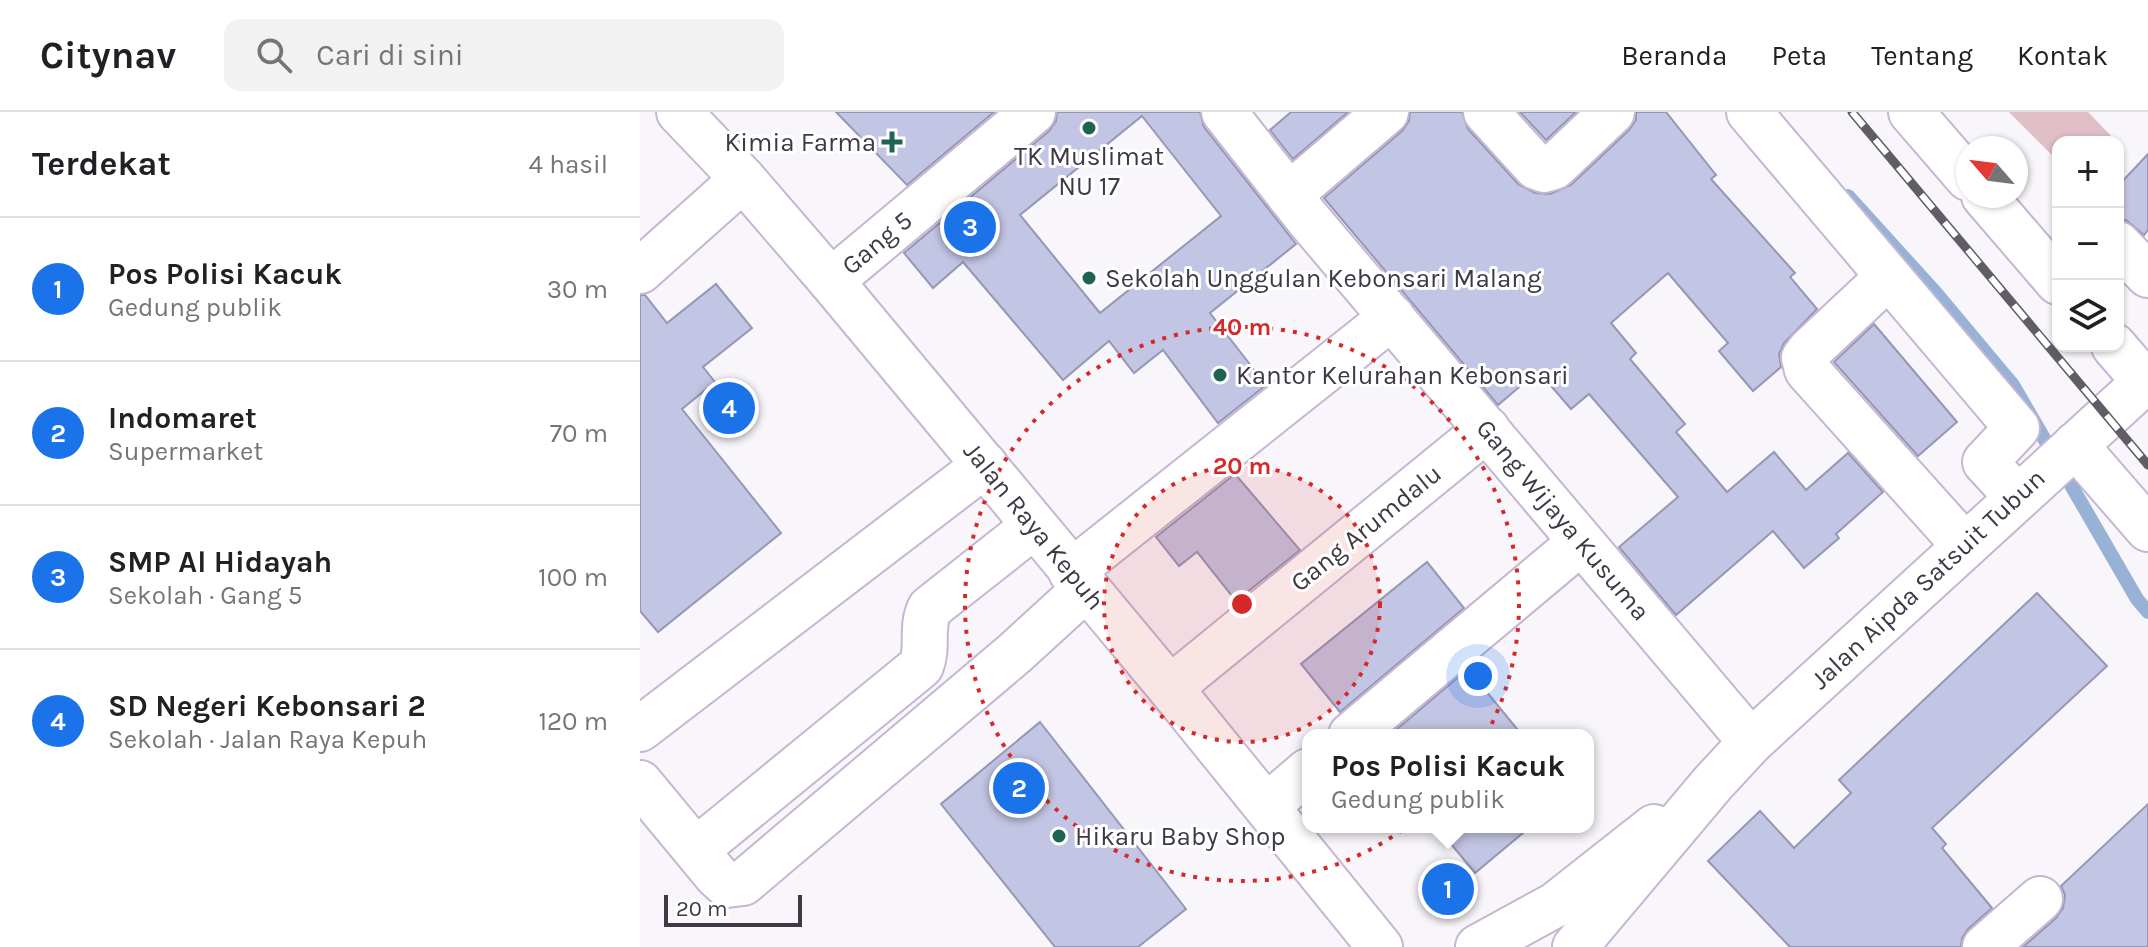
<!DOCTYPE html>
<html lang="id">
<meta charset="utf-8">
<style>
body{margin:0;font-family:Karla,sans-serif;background:#f2f2f2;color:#202124}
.controls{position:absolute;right:24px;top:24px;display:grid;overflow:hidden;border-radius:16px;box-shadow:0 2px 6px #0004}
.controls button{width:72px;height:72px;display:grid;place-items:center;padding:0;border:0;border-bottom:2px solid #e0e0e0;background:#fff;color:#202124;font:40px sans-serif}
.compass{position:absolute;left:1316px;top:24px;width:72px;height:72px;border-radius:50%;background:#fff;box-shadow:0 2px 6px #0004;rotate:298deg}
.scale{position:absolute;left:24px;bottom:20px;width:138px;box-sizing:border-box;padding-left:8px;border:4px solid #3e3944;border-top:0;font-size:22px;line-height:28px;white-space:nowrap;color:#3e3944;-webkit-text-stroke:6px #fff;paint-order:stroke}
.you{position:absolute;left:838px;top:564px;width:28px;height:28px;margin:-20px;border:6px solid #fff;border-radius:50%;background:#1a73e8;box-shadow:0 0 0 12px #1a73e833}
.badge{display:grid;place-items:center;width:52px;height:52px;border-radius:50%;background:#1a73e8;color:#fff;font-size:26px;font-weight:700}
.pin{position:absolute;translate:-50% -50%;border:4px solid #fff;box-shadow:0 2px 8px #0006}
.popup{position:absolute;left:662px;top:617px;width:292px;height:104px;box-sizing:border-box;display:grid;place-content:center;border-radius:16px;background:#fff;filter:drop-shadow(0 2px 6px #0005);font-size:26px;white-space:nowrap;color:#757577}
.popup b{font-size:30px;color:#202124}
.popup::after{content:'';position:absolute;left:50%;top:100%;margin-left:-16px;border:16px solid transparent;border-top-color:#fff}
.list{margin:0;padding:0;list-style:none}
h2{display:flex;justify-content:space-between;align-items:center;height:104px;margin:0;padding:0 32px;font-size:34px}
h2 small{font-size:26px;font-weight:400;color:#757577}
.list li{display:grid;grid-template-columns:52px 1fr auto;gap:24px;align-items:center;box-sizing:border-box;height:144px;padding:0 32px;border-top:2px solid #e0e0e0}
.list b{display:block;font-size:30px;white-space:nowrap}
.list p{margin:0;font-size:26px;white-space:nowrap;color:#757577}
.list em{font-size:26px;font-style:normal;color:#757577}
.icon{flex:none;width:44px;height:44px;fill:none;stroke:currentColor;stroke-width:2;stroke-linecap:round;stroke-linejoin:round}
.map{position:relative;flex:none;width:1508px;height:835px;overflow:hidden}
header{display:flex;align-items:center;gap:48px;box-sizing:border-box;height:112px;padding:0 40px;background:#fff;border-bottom:2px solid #e0e0e0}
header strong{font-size:38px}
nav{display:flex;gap:44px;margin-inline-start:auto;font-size:28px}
.search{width:560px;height:72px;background:#f2f2f2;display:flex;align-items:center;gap:20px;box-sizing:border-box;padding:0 28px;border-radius:16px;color:#757577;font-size:30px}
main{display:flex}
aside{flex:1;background:#fff}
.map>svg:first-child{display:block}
.green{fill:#dfbec6}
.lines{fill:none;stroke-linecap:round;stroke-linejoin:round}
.stream{stroke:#97b2d5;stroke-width:14}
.building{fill:#c3c5e4;stroke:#9597b4;stroke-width:2;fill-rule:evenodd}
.minor-casing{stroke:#c5b6d3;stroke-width:48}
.major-casing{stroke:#c5b6d3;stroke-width:48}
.highway-casing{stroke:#c5b6d3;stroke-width:48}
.minor{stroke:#fff;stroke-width:44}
.major{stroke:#fff;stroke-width:44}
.highway{stroke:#fff;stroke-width:44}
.rail-casing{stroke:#615d67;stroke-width:9}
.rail{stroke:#fff;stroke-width:6;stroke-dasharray:18;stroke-linecap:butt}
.ring{fill:none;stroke:#d62828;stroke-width:4;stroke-dasharray:4 8}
.poi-dot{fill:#1f6353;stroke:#fff;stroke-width:3}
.labels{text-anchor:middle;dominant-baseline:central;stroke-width:6;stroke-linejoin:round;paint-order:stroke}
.poi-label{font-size:26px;fill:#3e3944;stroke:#fff;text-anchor:start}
.street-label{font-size:26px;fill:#3e3944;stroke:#fff}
.centre{fill:#d62828;stroke:#fff;stroke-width:4}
.ring-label{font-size:24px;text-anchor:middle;font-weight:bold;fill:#d62828;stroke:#fff;stroke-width:6;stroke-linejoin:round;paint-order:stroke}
</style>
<header>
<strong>Citynav</strong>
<div class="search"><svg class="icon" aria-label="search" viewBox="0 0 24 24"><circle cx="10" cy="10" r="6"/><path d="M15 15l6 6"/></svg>Cari di sini</div>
<nav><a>Beranda</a><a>Peta</a><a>Tentang</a><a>Kontak</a></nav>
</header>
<main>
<aside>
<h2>Terdekat<small>4 hasil</small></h2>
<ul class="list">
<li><span class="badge">1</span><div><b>Pos Polisi Kacuk</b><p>Gedung publik</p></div><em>30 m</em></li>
<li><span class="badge">2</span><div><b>Indomaret</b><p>Supermarket</p></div><em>70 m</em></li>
<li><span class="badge">3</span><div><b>SMP Al Hidayah</b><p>Sekolah · Gang 5</p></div><em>100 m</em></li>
<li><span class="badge">4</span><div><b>SD Negeri Kebonsari 2</b><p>Sekolah · Jalan Raya Kepuh</p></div><em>120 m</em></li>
</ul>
</aside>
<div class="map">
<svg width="1508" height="835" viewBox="0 0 1508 835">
<rect width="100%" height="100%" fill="#f8f5fb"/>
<polygon class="green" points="1369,0 1448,0 1476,29 1418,30 1418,49"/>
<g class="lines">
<polyline class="stream" points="1208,84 1296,181 1373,273 1497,487 1508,500"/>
</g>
<g class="building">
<polygon points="196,0 354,0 267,73"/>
<path d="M417,0H560L564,15L656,132L570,201L626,273L578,311L523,238L494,261L469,229L423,268L323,150L293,176L264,141L409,19L416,9ZM502,4L581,104L460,201L380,103Z"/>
<polygon points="651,0 708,0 653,47 630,18"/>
<polygon points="770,0 822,0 828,17 878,72 895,81 910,82 931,73 989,18 996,8 996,0 1026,0 1076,63 1071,67 1155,161 1150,165 1177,197 1144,231 1139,242 1141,255 1113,279 1079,239 1088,231 1028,161 971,211 996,241 990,247 1045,312 1036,320 1087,380 1134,340 1166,378 1208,341 1243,380 1196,422 1199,426 1164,456 1133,419 1036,503 979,435 1038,385 949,282 931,297 898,259 858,293 684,86 762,19 769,9"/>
<polygon points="880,0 936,0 906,28"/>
<polygon points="1508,42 1508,118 1504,123 1486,108 1478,108 1478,74"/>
<polygon points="76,172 112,216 63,255 75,270 42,297 141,421 18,520 0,499 0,183 5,183 27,211"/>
<polygon points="1234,212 1317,310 1278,344 1194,250"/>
<polygon points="595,362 660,438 596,489 557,440 539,454 516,425"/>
<polygon points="787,450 824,496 700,600 661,552"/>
<polygon points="1397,481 1467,554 1292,716 1306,732 1302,736 1352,796 1328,817 1322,826 1321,835 1150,835 1068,749 1120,699 1154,736 1211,681 1199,668"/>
<polygon points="828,557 882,623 750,623"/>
<polygon points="400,610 546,797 498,835 415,835 301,692"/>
<polygon points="1508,692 1508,835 1383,835 1416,806 1423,796 1425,783 1421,774"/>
<polygon points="797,715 890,715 835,761"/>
</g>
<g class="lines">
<defs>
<g id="minor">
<polyline points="584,0 668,107 1111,630"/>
<polyline points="846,0 896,55 904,58 914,55 972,0"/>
<polyline points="1109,0 1377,316 1345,350 1377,385"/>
<polyline points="1271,0 1328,66"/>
<polyline points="649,83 746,0"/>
<polyline points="1344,84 1418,170"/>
<polyline points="1478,132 1508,163"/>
<polyline points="0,159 103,67"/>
<polyline points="1248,165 1170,238 1164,246 1167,258 1325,434"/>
<polyline points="191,169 393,0"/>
<polyline points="1474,234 1505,270"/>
<polyline points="1435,333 1508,417"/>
<polyline points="431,460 752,205"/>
<polyline points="530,576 847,317"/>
<polyline points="0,617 345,353"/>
<polyline points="711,623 941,430"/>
<polyline points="0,671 77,764 87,773 103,771 375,541 445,477"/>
<polyline points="627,694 668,659"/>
<path d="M56,738L281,554C289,535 280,515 290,496L394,414"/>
<polyline points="1345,835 1400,787"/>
</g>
<polyline id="major" points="39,0 103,67 191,169 530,576 740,835"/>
<g id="highway">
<polyline points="838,835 915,793 1014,715"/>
<polyline points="935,835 1073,671 1111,630 1508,267"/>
</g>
</defs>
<use href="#minor" class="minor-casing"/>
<use href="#major" class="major-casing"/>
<use href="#highway" class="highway-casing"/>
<use href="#minor" class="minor"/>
<use href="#major" class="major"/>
<use href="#highway" class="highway"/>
<defs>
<polyline id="rail" points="1212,0 1508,353"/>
</defs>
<use href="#rail" class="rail-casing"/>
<use href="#rail" class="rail"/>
</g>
<circle cx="602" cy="492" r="138" fill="#d62828" fill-opacity=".12"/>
<g class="ring">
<circle cx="602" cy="492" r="138"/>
<circle cx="602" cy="492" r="277"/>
</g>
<g class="poi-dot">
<circle cx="449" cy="16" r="8"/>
<path d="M248 18h8v8h8v8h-8v8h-8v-8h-8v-8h8z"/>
<circle cx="449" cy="166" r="8"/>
<circle cx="580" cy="263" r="8"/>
<circle cx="419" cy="724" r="8"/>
</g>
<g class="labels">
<g class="poi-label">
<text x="236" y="30" text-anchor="end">Kimia Farma</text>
<text x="449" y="44" text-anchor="middle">TK Muslimat<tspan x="449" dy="30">NU 17</tspan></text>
<text x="465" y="166">Sekolah Unggulan Kebonsari Malang</text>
<text x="596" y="263">Kantor Kelurahan Kebonsari</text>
<text x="435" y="724">Hikaru Baby Shop</text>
</g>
<g class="street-label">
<text transform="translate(237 131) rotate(-40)">Gang 5</text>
<text transform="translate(923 408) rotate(50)">Gang Wijaya Kusuma</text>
<text transform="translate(394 414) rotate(51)">Jalan Raya Kepuh</text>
<text transform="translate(726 416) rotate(-39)">Gang Arumdalu</text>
<text transform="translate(1288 467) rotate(-43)">Jalan Aipda Satsuit Tubun</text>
</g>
</g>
<circle cx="602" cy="492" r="12" class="centre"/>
<g class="ring-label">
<text x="602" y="223">40 m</text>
<text x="602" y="362">20 m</text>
</g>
</svg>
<div class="controls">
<button>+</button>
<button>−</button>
<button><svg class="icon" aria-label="layers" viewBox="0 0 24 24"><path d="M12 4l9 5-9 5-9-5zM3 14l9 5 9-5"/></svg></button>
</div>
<svg class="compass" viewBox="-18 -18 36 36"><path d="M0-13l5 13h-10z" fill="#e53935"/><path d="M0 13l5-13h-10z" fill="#757577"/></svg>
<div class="scale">20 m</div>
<div class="you"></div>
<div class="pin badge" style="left:808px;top:777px">1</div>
<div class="popup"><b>Pos Polisi Kacuk</b>Gedung publik</div>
<div class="pin badge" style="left:379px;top:676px">2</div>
<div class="pin badge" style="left:330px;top:115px">3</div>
<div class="pin badge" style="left:89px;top:296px">4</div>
</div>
</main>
